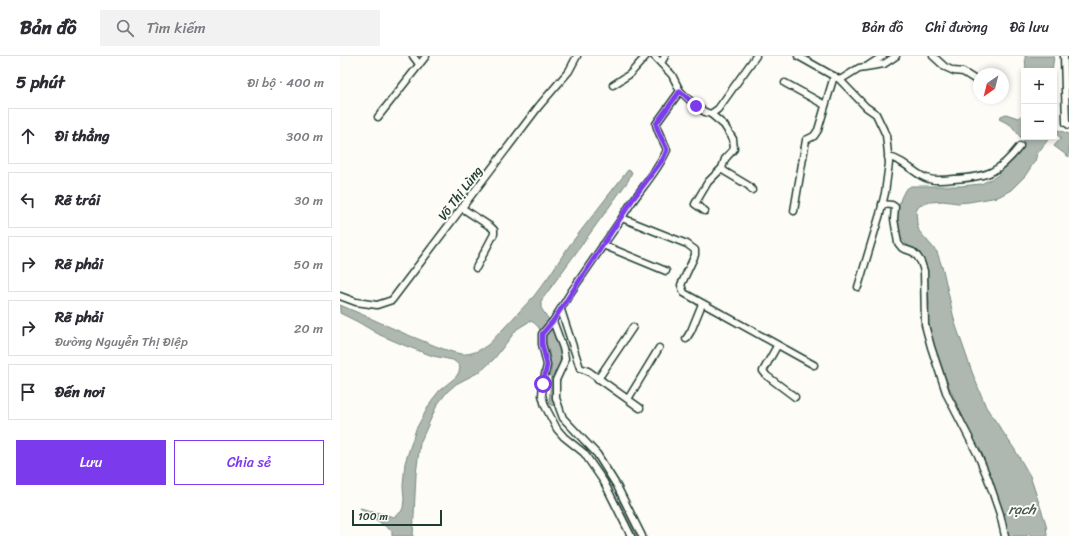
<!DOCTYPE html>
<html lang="vi">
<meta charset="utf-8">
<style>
body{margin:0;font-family:Sriracha,sans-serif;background:#f2f2f3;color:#2b2b33}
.controls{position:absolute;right:12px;top:12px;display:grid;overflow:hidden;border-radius:0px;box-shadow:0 2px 6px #0003}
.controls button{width:36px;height:36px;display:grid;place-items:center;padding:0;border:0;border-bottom:1px solid #e1e1e2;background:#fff;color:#2b2b33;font:20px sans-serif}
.compass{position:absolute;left:633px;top:12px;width:36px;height:36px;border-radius:50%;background:#fff;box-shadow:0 2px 6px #0003;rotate:215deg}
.scale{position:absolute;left:12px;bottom:10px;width:90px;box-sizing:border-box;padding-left:4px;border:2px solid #1f3d34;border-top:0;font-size:11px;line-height:14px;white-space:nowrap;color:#1f3d34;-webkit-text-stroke:3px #fdfcf7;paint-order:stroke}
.stop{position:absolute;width:12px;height:12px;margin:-9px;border:3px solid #7c3aed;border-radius:50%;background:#fff}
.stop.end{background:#7c3aed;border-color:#fff;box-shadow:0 1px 4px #0008}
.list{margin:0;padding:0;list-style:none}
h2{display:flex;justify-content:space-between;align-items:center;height:52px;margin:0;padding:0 16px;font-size:17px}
h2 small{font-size:13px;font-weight:400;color:#7c7c81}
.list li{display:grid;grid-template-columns:26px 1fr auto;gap:12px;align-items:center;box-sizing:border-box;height:56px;margin:0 8px 8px;padding:0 8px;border:1px solid #e1e1e2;border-radius:0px}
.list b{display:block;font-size:15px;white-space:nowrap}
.list p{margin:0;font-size:13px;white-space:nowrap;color:#7c7c81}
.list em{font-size:13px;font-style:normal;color:#7c7c81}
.actions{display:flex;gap:8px;padding:12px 16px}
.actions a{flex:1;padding:9px 0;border:1px solid #7c3aed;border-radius:0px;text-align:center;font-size:14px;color:#7c3aed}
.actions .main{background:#7c3aed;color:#fff}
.icon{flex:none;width:22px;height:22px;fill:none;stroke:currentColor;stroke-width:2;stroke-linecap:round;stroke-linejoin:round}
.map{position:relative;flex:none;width:729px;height:480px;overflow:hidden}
header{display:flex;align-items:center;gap:24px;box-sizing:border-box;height:56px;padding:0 20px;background:#fff;border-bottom:1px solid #e1e1e2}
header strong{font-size:19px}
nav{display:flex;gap:22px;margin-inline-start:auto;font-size:14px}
.search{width:280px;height:36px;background:#f2f2f3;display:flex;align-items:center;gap:10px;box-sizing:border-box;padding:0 14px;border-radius:0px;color:#7c7c81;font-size:15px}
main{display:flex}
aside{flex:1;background:#fff}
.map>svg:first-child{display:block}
.water{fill:#aeb8b1;stroke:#75877f}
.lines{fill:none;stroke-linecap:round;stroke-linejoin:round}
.minor-casing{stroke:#1f3d34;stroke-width:9}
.minor{stroke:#fdfcf7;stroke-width:6}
.route{stroke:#7c3aed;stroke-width:5}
.labels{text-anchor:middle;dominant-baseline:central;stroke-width:4;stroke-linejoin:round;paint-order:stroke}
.street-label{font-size:13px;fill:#1f3d34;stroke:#fdfcf7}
.water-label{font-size:14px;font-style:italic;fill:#435c53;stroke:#fdfcf7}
</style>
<header>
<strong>Bản đồ</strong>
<div class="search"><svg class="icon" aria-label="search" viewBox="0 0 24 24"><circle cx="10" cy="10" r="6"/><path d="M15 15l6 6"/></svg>Tìm kiếm</div>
<nav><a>Bản đồ</a><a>Chỉ đường</a><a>Đã lưu</a></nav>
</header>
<main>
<aside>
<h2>5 phút<small>Đi bộ · 400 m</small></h2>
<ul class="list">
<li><svg class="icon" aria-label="ahead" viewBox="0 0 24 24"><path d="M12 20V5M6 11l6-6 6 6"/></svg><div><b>Đi thẳng</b></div><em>300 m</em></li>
<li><svg class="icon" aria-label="left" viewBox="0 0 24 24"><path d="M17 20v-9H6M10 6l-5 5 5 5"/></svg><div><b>Rẽ trái</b></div><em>30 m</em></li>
<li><svg class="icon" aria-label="right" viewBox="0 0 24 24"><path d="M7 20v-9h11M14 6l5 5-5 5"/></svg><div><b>Rẽ phải</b></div><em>50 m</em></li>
<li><svg class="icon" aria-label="right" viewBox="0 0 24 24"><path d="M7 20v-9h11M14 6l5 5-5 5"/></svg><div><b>Rẽ phải</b><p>Đường Nguyễn Thị Điệp</p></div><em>20 m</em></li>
<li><svg class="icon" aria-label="arrive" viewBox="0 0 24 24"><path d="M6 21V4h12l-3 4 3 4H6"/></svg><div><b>Đến nơi</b></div></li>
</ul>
<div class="actions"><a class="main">Lưu</a><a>Chia sẻ</a></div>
</aside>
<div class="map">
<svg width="729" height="480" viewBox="0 0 729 480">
<rect width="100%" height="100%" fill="#fdfcf7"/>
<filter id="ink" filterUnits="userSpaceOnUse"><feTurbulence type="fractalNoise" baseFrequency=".025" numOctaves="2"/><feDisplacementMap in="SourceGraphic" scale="8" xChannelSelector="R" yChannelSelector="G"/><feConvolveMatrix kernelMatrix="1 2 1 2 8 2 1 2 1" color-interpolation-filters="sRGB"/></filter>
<g filter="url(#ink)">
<g class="water">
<polygon points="685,0 714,0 712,15 686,15"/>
<polygon points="666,58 678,62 684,58 684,81 710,81 697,98 695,105 685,120 671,134 658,141 629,146 618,147 603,145 590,146 579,150 576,155 577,168 579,175 597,196 603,214 615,267 632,316 646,351 675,394 690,420 706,468 707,480 692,480 689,478 687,480 669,480 653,426 609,331 589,276 587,264 589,248 588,223 584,207 559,180 557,159 561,142 565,134 571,130 621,130 641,128 657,120 674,102 685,87 671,69 659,63 661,60"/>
<polygon points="714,74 718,74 729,78 729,101 714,90 721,82 716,78 714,78"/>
<path d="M288,114L292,116L288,125L201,245V252L213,270L221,296V309L214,324L213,333L215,350L211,349L209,347C210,335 211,323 211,312C211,299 203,268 190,265L177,273L154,303L141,315L116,328L107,336L97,349L80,387L76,418L73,480H52V475L20,452L54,461L61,456L63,452L64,443L63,430L65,407L76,373L92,344L100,334L116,321L119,316L120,312L118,308L113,304L93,300L66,290L40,279L18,266L0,257V249C30,261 58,276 88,287C98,291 110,296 121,298C131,299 141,294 149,288L194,240L209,220L229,190Z"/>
<polygon points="280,445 282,445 292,467 299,480 292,480 278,447"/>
</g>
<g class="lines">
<defs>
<g id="minor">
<polyline points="73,0 79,8"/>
<polyline points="314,0 332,19 340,35 356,50 365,56 371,58 378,53 416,0"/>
<polyline points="458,0 497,22"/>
<polyline points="593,0 605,11 614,15 623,16 639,26"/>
<polyline points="724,0 726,67 729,69"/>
<polyline points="321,7 325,0"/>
<polyline points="529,9 543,0"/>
<polyline points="445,27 485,49"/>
<polyline points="273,29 290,18 306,0"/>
<path d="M340,35L316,68C318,78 324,85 327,94C316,119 295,138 282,162L347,188L355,194V199L341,229L344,237L474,309"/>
<polyline points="371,58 384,69 393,83 394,93 385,103 382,112 384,115 409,130 412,134"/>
<polyline points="38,61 86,0"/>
<path d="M548,101C566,104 575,120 589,123C596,125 606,124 614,123C647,121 659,117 680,90"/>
<polyline points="542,148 552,149 555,151 554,163 558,187 562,192 573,196 577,200 581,206 584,215 585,269 591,291 607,339 638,399 648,423 660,458 665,480"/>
<polyline points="122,152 151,171 154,174 154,178 136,212"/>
<polyline points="365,155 355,148 368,126 382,112"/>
<polyline points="454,155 466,84 474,80 478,74 494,20"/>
<polyline points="282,162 231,236 213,265 202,278 202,288 207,309 203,328 202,339 205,350 217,373 224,381 244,397 264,426 291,480"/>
<polyline points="263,189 326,215"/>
<polyline points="518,231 540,158 545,137 549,107 546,79 536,58 526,51 500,24 519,12 544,8 556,0"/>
<polyline points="0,240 16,246 37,249 52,244 199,50 229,15 237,0"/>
<polyline points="221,254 240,312 248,315 300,352"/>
<polyline points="213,265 223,292 225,302 224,307 216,324 216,342 220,354 223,362 257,398 277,430 302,480"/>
<polyline points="346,283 351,275 362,248"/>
<polyline points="437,290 423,315 427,320 455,341"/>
<polyline points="258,323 293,271"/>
<polyline points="288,343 319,292"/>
</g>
</defs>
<use href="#minor" class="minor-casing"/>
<use href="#minor" class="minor"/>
</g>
</g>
<g class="lines" filter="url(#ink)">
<path class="route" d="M203,328L207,309L202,288V278L213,265L293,143L323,103L327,94C324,85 318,78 316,68L340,35L356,50"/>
</g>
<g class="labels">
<g class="street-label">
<text transform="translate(120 137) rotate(-53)">Võ Thị Lùng</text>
</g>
<g class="water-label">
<text x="682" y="453">rạch</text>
</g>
</g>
</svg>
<div class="controls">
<button>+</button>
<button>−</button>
</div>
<svg class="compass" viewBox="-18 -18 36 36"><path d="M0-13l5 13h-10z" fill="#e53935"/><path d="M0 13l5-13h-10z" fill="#7c7c81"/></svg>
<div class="scale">100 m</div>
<div class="stop" style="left:203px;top:328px"></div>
<div class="stop end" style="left:356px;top:50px"></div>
</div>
</main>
